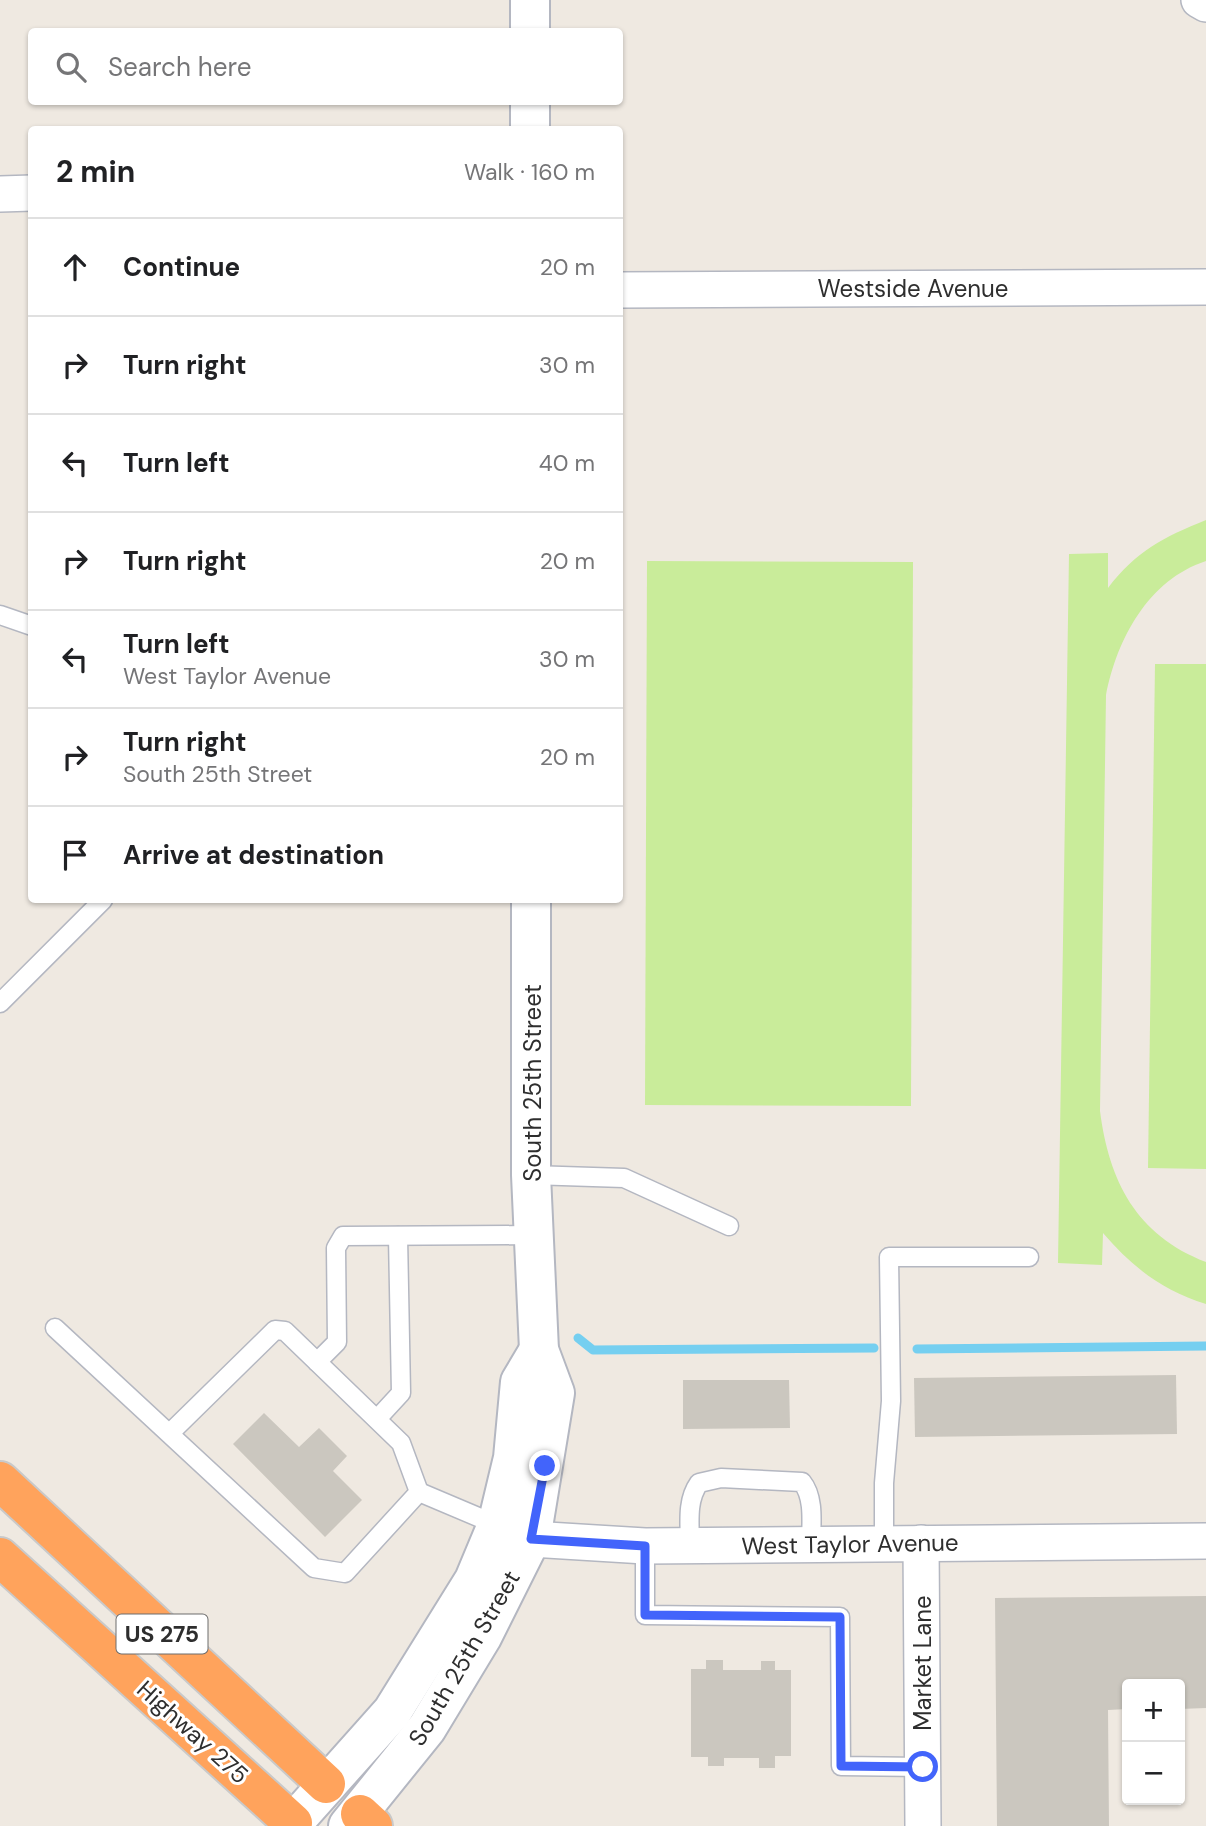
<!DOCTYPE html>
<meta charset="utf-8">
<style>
body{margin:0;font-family:"DM Sans",sans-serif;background:#f2f2f2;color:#202124}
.controls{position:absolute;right:21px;bottom:21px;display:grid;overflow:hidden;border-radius:7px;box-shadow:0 2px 5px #0004}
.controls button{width:63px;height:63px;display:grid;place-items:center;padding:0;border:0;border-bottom:2px solid #e0e0e0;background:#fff;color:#202124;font:35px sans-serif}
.stop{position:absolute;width:21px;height:21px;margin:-16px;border:5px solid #4264fb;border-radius:50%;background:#fff}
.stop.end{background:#4264fb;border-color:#fff;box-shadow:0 2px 7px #0008}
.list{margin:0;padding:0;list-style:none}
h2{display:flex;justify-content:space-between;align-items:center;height:91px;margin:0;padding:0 28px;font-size:30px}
h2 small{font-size:23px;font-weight:400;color:#757577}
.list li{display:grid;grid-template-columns:46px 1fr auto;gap:21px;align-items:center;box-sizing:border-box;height:98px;padding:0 28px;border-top:2px solid #e0e0e0}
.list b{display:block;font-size:26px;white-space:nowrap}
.list p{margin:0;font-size:23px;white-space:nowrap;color:#757577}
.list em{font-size:23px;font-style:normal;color:#757577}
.icon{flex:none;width:38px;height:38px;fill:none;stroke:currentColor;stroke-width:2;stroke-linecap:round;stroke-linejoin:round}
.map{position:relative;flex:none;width:1206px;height:1826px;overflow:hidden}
.search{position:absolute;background:#fff;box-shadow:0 2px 5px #0004;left:28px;top:28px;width:595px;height:77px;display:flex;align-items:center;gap:18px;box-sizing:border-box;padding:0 24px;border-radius:7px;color:#757577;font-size:26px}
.panel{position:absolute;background:#fff;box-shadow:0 2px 5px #0004;left:28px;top:126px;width:595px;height:777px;border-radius:7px}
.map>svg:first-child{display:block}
.pitch{fill:#c9ec9a}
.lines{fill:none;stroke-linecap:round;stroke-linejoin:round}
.stream{stroke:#75cff0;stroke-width:9}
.building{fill:#cbc7bf}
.lane-casing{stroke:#b4b7c1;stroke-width:21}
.street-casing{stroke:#b4b7c1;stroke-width:38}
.secondary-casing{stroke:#b4b7c1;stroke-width:42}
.highway-casing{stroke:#c9c9c9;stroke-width:42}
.lane{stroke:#fff;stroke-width:18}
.street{stroke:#fff;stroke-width:35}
.secondary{stroke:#fff;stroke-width:38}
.highway{stroke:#ffa35c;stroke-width:38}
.route{stroke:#4264fb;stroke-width:9}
.labels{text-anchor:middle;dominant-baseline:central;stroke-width:6;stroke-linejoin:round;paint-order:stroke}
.shield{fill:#fff;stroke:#6d6d6d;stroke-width:2}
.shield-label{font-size:23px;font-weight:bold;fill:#2e2e2e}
.street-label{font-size:24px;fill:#2e2e2e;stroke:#fff}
</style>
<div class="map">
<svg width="1206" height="1826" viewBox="0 0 1206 1826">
<rect width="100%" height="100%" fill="#efe9e1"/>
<g class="pitch">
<path d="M1206,520V561C1148,580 1117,639 1106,695L1100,1111C1109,1181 1136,1235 1206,1262V1304C1163,1291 1132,1267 1103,1233L1102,1265L1058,1263L1069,554L1108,553V588C1136,551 1164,537 1206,520Z"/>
<polygon points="647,561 913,562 911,1106 645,1105"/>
<polygon points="1155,664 1206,664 1206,1169 1148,1168"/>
</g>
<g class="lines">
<g class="stream">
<polyline points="578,1338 593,1350 874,1348"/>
<polyline points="917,1349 1206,1346"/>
</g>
</g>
<g class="building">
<polygon points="1176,1375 1177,1434 915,1437 914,1378"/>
<polygon points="683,1380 789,1380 790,1428 683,1429"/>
<polygon points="264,1413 299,1447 319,1428 347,1456 333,1471 362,1500 325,1537 233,1444"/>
<polygon points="1206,1596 1206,1708 1180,1709 1180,1684 1127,1684 1127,1709 1108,1710 1109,1826 997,1826 995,1598"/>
<polygon points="706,1660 723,1660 723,1670 761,1670 761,1661 775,1661 775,1670 791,1670 791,1756 775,1756 775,1768 759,1768 759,1758 724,1758 724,1766 708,1766 708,1757 691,1757 691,1669 706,1669"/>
</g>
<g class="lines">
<defs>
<g id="lane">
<polyline points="0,615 32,626"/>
<polyline points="0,1003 103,900"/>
<polyline points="531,1175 624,1178 729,1226"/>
<polyline points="55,1328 314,1568 345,1573 419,1492 401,1443 285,1331 275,1330 170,1433"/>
<polyline points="317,1362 337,1342 336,1248 343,1236 533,1235"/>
<polyline points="377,1419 401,1393 398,1236"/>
<polyline points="419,1492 497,1525"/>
<polyline points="884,1544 884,1483 891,1401 889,1257 1029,1257"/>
<polyline points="645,1546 645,1615 840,1617 841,1766 923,1767"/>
<path d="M690,1546C690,1525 686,1501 699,1483L721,1478L802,1482C815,1498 811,1525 811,1544"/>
</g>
<g id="street">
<polyline points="1199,0 1206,4"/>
<polyline points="0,194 32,193"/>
<polyline points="620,290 1206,287"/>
<polyline points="506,1529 531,1539 645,1546 1206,1541"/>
<polyline points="921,1543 923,1826"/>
</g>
<g id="secondary">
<polyline points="530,0 530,32"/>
<polyline points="530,102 530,130"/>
<polyline points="293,1823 392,1712 474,1580 497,1525 513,1458 520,1382 539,1350"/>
<polyline points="348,1826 427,1728 482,1637 531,1539 555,1393 539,1350 531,1175 531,900"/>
</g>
<g id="highway">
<polyline points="0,1481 326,1784"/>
<polyline points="0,1557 293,1823"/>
<polyline points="360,1814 373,1826"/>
</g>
</defs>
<use href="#lane" class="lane-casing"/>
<use href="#street" class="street-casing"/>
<use href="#secondary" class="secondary-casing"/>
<use href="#highway" class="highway-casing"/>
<use href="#lane" class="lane"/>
<use href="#street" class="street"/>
<use href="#secondary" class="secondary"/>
<use href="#highway" class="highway"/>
</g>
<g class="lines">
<polyline class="route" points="545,1466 531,1539 645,1546 645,1615 840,1617 841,1766 923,1767"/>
</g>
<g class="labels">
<rect class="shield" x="116.5" y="1614.5" width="91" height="39" rx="5"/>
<g class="shield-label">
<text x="162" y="1634">US 275</text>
</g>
<g class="street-label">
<text x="913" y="288">Westside Avenue</text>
<text transform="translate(532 1083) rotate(-90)">South 25th Street</text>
<text transform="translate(850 1544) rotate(-1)">West Taylor Avenue</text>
<text transform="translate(464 1658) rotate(-60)">South 25th Street</text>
<text transform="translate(922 1663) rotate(-90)">Market Lane</text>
<text transform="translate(193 1732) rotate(42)">Highway 275</text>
</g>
</g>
</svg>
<div class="controls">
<button>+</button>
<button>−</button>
</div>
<div class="stop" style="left:923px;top:1767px"></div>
<div class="stop end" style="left:545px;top:1466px"></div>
<div class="search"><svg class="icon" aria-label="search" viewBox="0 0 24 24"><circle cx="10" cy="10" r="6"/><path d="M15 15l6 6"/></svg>Search here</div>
<section class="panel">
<h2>2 min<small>Walk · 160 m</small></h2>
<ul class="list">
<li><svg class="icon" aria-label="ahead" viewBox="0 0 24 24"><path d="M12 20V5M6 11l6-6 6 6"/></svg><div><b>Continue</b></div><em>20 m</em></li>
<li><svg class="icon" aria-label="right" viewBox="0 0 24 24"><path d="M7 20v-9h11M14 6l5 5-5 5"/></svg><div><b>Turn right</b></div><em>30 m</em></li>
<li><svg class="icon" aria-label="left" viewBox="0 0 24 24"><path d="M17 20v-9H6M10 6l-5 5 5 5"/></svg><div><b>Turn left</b></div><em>40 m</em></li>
<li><svg class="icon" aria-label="right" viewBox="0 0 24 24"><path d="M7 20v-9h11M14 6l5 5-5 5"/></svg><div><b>Turn right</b></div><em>20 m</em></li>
<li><svg class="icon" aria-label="left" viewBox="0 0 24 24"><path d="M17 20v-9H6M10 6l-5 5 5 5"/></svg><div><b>Turn left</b><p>West Taylor Avenue</p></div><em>30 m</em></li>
<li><svg class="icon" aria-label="right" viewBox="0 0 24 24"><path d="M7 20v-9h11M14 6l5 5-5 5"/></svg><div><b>Turn right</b><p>South 25th Street</p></div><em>20 m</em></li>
<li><svg class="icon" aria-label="arrive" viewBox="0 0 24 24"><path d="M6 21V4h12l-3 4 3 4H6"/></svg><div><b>Arrive at destination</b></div></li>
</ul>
</section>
</div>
